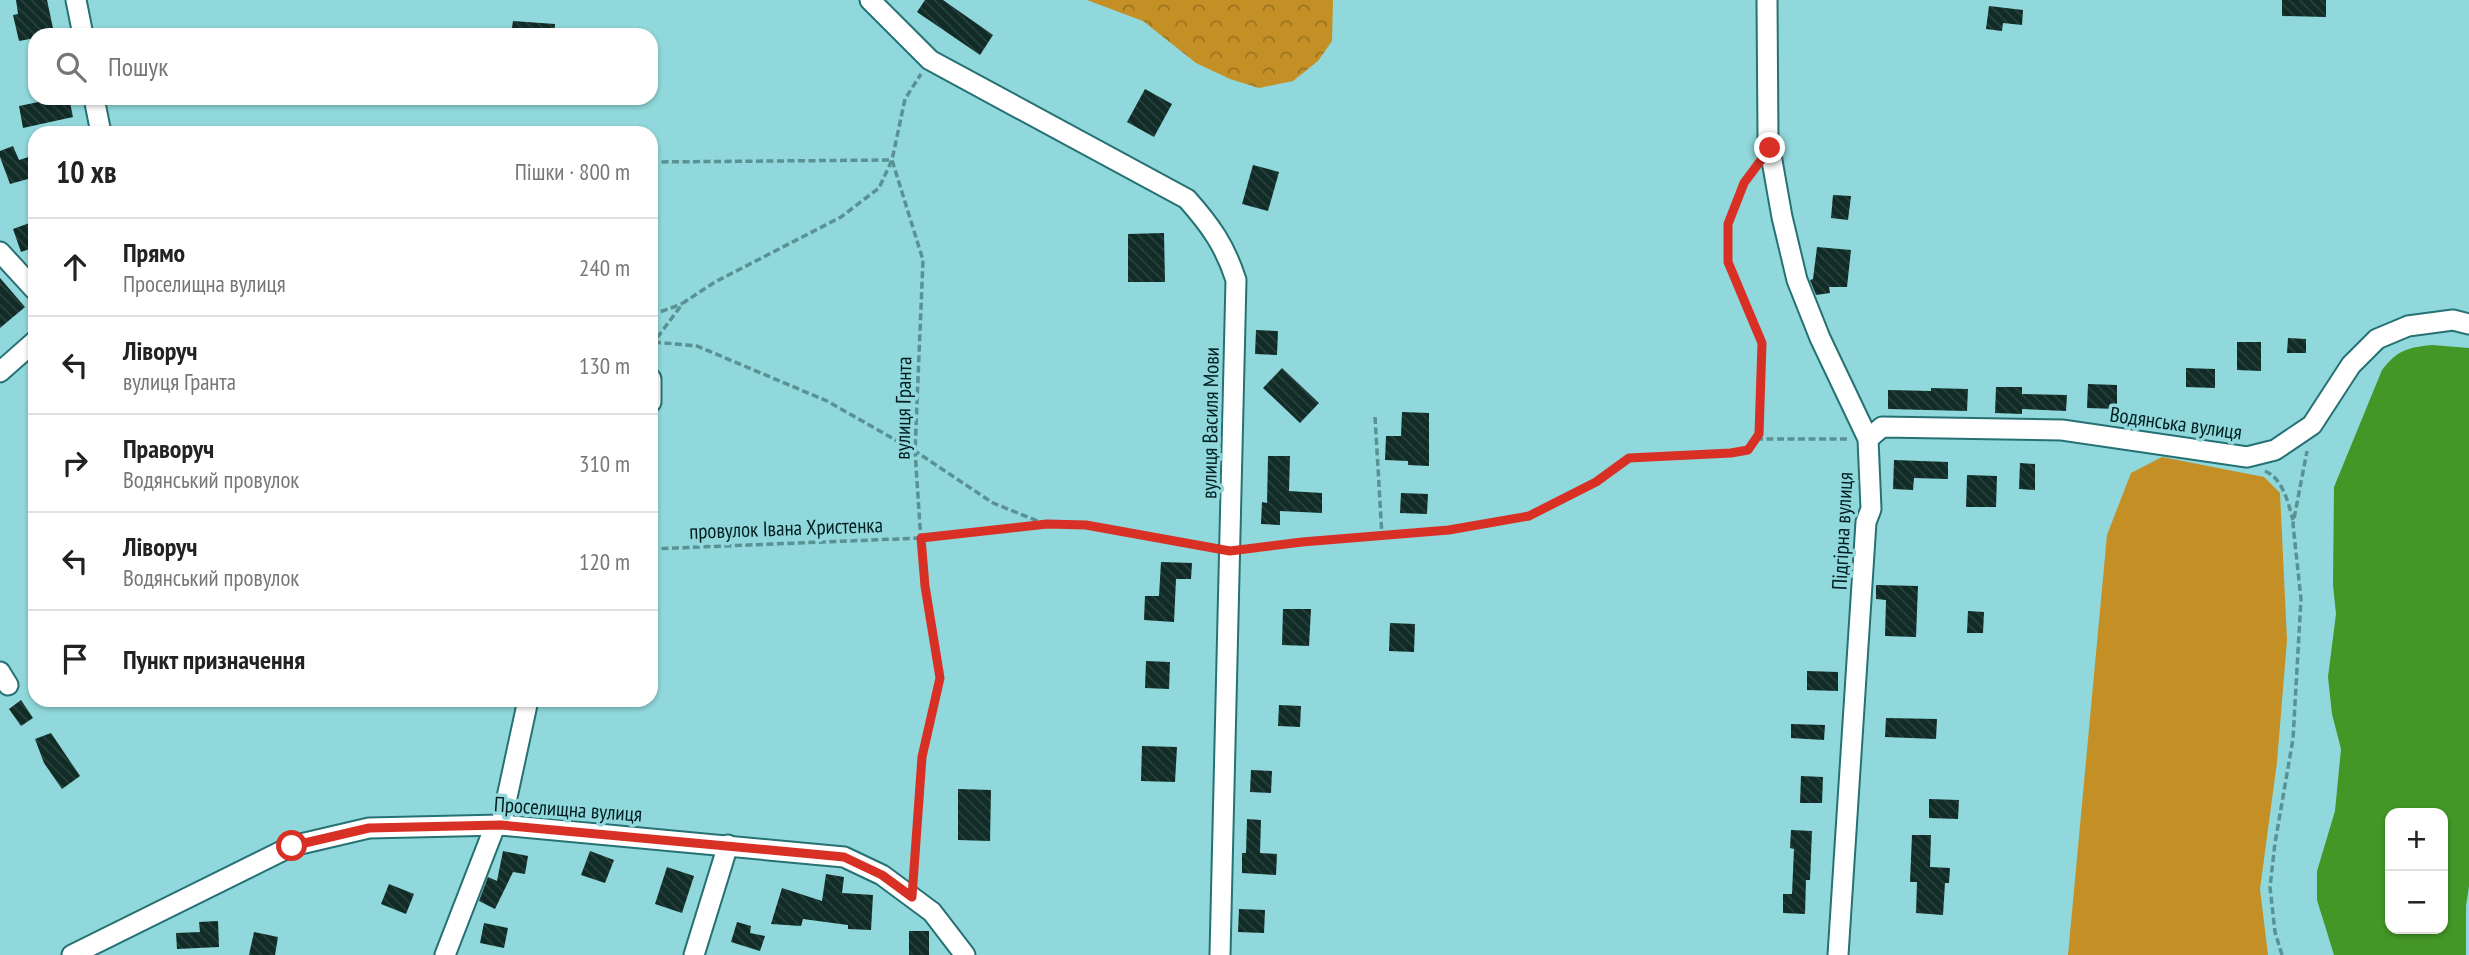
<!DOCTYPE html>
<html lang="uk">
<meta charset="utf-8">
<style>
body{margin:0;font-family:"PT Sans Narrow",sans-serif;background:#f6f6f6;color:#222}
.controls{position:absolute;right:21px;bottom:21px;display:grid;overflow:hidden;border-radius:14px;box-shadow:0 2px 5px #0004}
.controls button{width:63px;height:63px;display:grid;place-items:center;padding:0;border:0;border-bottom:2px solid #e0e0e0;background:#fff;color:#222;font:35px sans-serif}
.stop{position:absolute;width:21px;height:21px;margin:-16px;border:5px solid #d93025;border-radius:50%;background:#fff}
.stop.end{background:#d93025;border-color:#fff;box-shadow:0 2px 7px #0008}
.list{margin:0;padding:0;list-style:none}
h2{display:flex;justify-content:space-between;align-items:center;height:91px;margin:0;padding:0 28px;font-size:30px}
h2 small{font-size:23px;font-weight:400;color:#767676}
.list li{display:grid;grid-template-columns:46px 1fr auto;gap:21px;align-items:center;box-sizing:border-box;height:98px;padding:0 28px;border-top:2px solid #e0e0e0}
.list b{display:block;font-size:26px;white-space:nowrap}
.list p{margin:0;font-size:23px;white-space:nowrap;color:#767676}
.list em{font-size:23px;font-style:normal;color:#767676}
.icon{flex:none;width:38px;height:38px;fill:none;stroke:currentColor;stroke-width:2;stroke-linecap:round;stroke-linejoin:round}
.map{position:relative;flex:none;width:2469px;height:955px;overflow:hidden}
.search{position:absolute;background:#fff;box-shadow:0 2px 5px #0004;left:28px;top:28px;width:630px;height:77px;display:flex;align-items:center;gap:18px;box-sizing:border-box;padding:0 24px;border-radius:21px;color:#767676;font-size:26px}
.panel{position:absolute;background:#fff;box-shadow:0 2px 5px #0004;left:28px;top:126px;width:630px;height:581px;border-radius:21px}
.map>svg:first-child{display:block}
.forest{fill:url(#forest-crowns)}
.park{fill:#c48f25}
.water{fill:#429727;fill-rule:evenodd}
.building{fill:url(#building-back-hatch)}
.lines{fill:none;stroke-linecap:round;stroke-linejoin:round}
.minor-casing{stroke:#267174;stroke-width:23}
.path{stroke:#5a9194;stroke-width:3.5;stroke-dasharray:7 3.5;stroke-linecap:butt}
.minor{stroke:#fff;stroke-width:19}
.route{stroke:#d93025;stroke-width:9}
.labels{text-anchor:middle;dominant-baseline:central;stroke-width:7;stroke-linejoin:round;paint-order:stroke}
.street-label{font-size:21px;fill:#011e20;stroke:#90d8db}
</style>
<div class="map">
<svg width="2469" height="955" viewBox="0 0 2469 955">
<defs>
<pattern id="forest-crowns" width="20" height="18" patternUnits="userSpaceOnUse" patternTransform="scale(1.75)"><rect width="20" height="18" fill="#c48f25"/><path d="M2 6a3 3 0 1 1 6 0M12 15a3 3 0 1 1 6 0" fill="none" stroke="#9d7420"/></pattern>
<pattern id="building-back-hatch" width="6" height="6" patternUnits="userSpaceOnUse" patternTransform="scale(1.75)"><rect width="6" height="6" fill="#112b26"/><path d="M-1 5l2 2M0 0l6 6M5-1l2 2" fill="none" stroke="#29413c"/></pattern>
</defs>
<rect width="100%" height="100%" fill="#90d8db"/>
<polygon class="forest" points="1087,0 1333,0 1332,41 1318,61 1293,81 1259,88 1230,79 1196,63 1143,21"/>
<polygon class="park" points="2162,457 2264,477 2280,493 2287,640 2277,762 2260,889 2268,955 2068,955 2107,535 2131,473"/>
<path class="water" d="M2432,345L2469,348V886L2466,906V955H2334L2317,900V871L2335,811L2341,749L2332,714L2328,677L2336,614L2333,585L2334,487L2382,370C2398,350 2406,348 2432,345ZM2390,813H2443V929H2390Z"/>
<g class="building">
<polygon points="16,0 47,0 54,33 35,35 35,38 19,41 13,15 18,14"/>
<polygon points="925,0 943,0 993,35 980,55 917,12"/>
<polygon points="2282,0 2326,0 2326,17 2282,16"/>
<polygon points="1989,6 2023,10 2022,25 2003,23 2002,31 1986,29"/>
<polygon points="513,21 555,24 554,35 511,35"/>
<polygon points="1145,89 1172,104 1154,137 1127,122"/>
<polygon points="58,98 69,98 73,117 23,128 19,106"/>
<polygon points="13,146 19,160 35,155 35,177 10,184 0,157 0,151"/>
<polygon points="1253,165 1279,172 1268,211 1242,204"/>
<polygon points="1833,195 1851,196 1848,220 1831,218"/>
<polygon points="35,221 35,247 21,252 13,229"/>
<polygon points="1164,233 1165,282 1128,282 1128,234"/>
<polygon points="1817,247 1851,250 1847,287 1829,287 1830,293 1816,295 1810,280 1813,279"/>
<polygon points="0,278 25,307 0,328"/>
<polygon points="1256,330 1278,331 1277,355 1255,354"/>
<polygon points="2288,338 2306,339 2306,353 2287,353"/>
<polygon points="2237,342 2261,342 2261,371 2237,370"/>
<polygon points="1282,368 1319,403 1300,423 1263,388"/>
<polygon points="2186,368 2215,369 2215,388 2186,387"/>
<polygon points="2088,384 2117,385 2117,409 2087,408"/>
<polygon points="1996,387 2022,387 2022,394 2067,395 2066,411 2022,409 2022,414 1995,413"/>
<polygon points="1931,388 1968,389 1967,411 1888,409 1888,390 1931,391"/>
<polygon points="1402,412 1429,413 1429,466 1408,465 1408,461 1385,460 1386,436 1401,436"/>
<polygon points="1268,456 1290,456 1289,491 1322,493 1322,513 1280,511 1280,525 1261,524 1262,502 1267,503"/>
<polygon points="1894,460 1948,462 1948,479 1914,478 1913,490 1893,489"/>
<polygon points="2020,463 2035,464 2035,490 2019,489"/>
<polygon points="1967,475 1997,476 1996,507 1966,507"/>
<polygon points="1401,493 1428,494 1427,514 1400,513"/>
<polygon points="1161,562 1192,563 1191,579 1176,579 1174,622 1144,620 1145,596 1159,596"/>
<polygon points="1876,585 1918,586 1916,637 1885,636 1886,600 1876,599"/>
<polygon points="1283,609 1311,609 1309,646 1282,645"/>
<polygon points="1968,611 1984,612 1983,633 1967,633"/>
<polygon points="1390,623 1415,624 1414,652 1389,651"/>
<polygon points="1146,661 1170,662 1169,689 1145,688"/>
<polygon points="1807,671 1838,672 1838,691 1807,690"/>
<polygon points="21,700 33,718 21,726 9,709"/>
<polygon points="1279,705 1301,706 1300,727 1278,726"/>
<polygon points="1886,718 1937,719 1936,739 1885,737"/>
<polygon points="1791,724 1825,725 1824,740 1791,738"/>
<polygon points="51,733 80,776 62,789 44,763 35,739"/>
<polygon points="1142,746 1177,747 1175,782 1141,781"/>
<polygon points="1251,770 1272,771 1271,793 1250,792"/>
<polygon points="1801,776 1823,777 1822,803 1800,803"/>
<polygon points="958,789 991,790 990,841 958,840"/>
<polygon points="1929,799 1959,800 1958,819 1929,818"/>
<polygon points="1247,819 1261,820 1260,853 1277,854 1276,875 1242,873 1242,853 1246,853"/>
<polygon points="1791,830 1812,831 1810,880 1806,880 1805,914 1783,913 1783,894 1792,894 1794,849 1790,848"/>
<polygon points="1912,835 1931,835 1930,867 1950,868 1949,883 1945,883 1943,915 1916,913 1917,882 1910,882"/>
<polygon points="503,851 528,856 525,874 513,872 495,909 479,901 488,877 497,881"/>
<polygon points="590,851 614,860 605,883 581,875"/>
<polygon points="667,867 694,876 682,913 655,904"/>
<polygon points="826,874 844,877 842,893 873,895 871,930 848,929 848,925 803,919 801,926 771,924 782,888 822,901"/>
<polygon points="389,884 414,894 406,914 381,904"/>
<polygon points="1239,909 1265,910 1264,933 1238,932"/>
<polygon points="218,921 219,947 177,949 176,933 200,932 199,922"/>
<polygon points="737,922 751,926 750,933 765,936 760,951 731,942"/>
<polygon points="484,923 508,928 504,948 480,943"/>
<rect x="909" y="931" width="20" height="24"/>
<polygon points="254,932 278,937 275,955 249,955"/>
</g>
<g class="lines">
<defs>
<g id="minor">
<polyline points="76,0 83,35"/>
<path d="M870,0L930,60L1187,199C1211,226 1225,246 1236,280L1220,955"/>
<polyline points="1767,0 1768,138 1782,217 1797,280 1820,338 1868,439 1871,509 1866,522 1838,955"/>
<polyline points="94,98 101,133"/>
<polyline points="0,252 35,290"/>
<polyline points="0,372 35,341"/>
<polyline points="651,379 651,402"/>
<polyline points="1868,439 1882,427 2062,430 2247,457 2275,450 2312,425 2351,365 2377,339 2408,326 2453,320 2469,324"/>
<polyline points="0,672 8,685"/>
<polyline points="501,825 528,700"/>
<polyline points="72,955 292,846 369,828 501,825 844,857 882,875 932,912 965,955"/>
<polyline points="445,955 495,826"/>
<polyline points="694,955 728,845"/>
</g>
</defs>
<use href="#minor" class="minor-casing"/>
<g class="path">
<polyline points="651,162 892,160 923,260 915,451 924,586 940,678 922,757 913,875"/>
<polyline points="651,315 682,304"/>
<polyline points="654,342 697,346 827,401 915,451 993,503 1045,524"/>
<polyline points="651,346 683,303 715,282 841,217 879,188 892,160 905,99 921,74"/>
<polyline points="1375,417 1382,536"/>
<polyline points="1756,439 1848,439"/>
<path d="M2265,471C2283,479 2288,502 2293,520"/>
<polyline points="651,549 921,538 1047,524 1086,525 1214,548"/>
<polyline points="1246,549 1302,542 1449,530 1529,516 1596,482 1629,458 1731,453 1748,450 1759,434 1762,343 1728,263 1729,224 1744,183 1754,169"/>
<polyline points="2282,955 2275,932 2270,887 2275,843 2293,739 2301,599 2293,524 2307,451"/>
</g>
<use href="#minor" class="minor"/>
</g>
<g class="lines">
<polyline class="route" points="292,846 369,828 501,825 844,857 882,875 912,897 922,757 940,678 925,586 921,538 1047,524 1086,525 1230,551 1302,542 1449,530 1529,516 1596,482 1629,458 1731,453 1748,450 1759,434 1762,343 1728,262 1728,224 1744,183 1770,148"/>
</g>
<g class="labels">
<g class="street-label">
<text transform="translate(903 408) rotate(-89)">вулиця Гранта</text>
<text transform="translate(1210 423) rotate(-89)">вулиця Василя Мови</text>
<text transform="translate(2176 423) rotate(8)">Водянська вулиця</text>
<text transform="translate(786 528) rotate(-2)">провулок Івана Христенка</text>
<text transform="translate(1842 531) rotate(-87)">Підгірна вулиця</text>
<text transform="translate(568 809) rotate(4)">Проселищна вулиця</text>
</g>
</g>
</svg>
<div class="controls">
<button>+</button>
<button>−</button>
</div>
<div class="stop" style="left:292px;top:846px"></div>
<div class="stop end" style="left:1770px;top:148px"></div>
<div class="search"><svg class="icon" aria-label="search" viewBox="0 0 24 24"><circle cx="10" cy="10" r="6"/><path d="M15 15l6 6"/></svg>Пошук</div>
<section class="panel">
<h2>10 хв<small>Пішки · 800 m</small></h2>
<ul class="list">
<li><svg class="icon" aria-label="ahead" viewBox="0 0 24 24"><path d="M12 20V5M6 11l6-6 6 6"/></svg><div><b>Прямо</b><p>Проселищна вулиця</p></div><em>240 m</em></li>
<li><svg class="icon" aria-label="left" viewBox="0 0 24 24"><path d="M17 20v-9H6M10 6l-5 5 5 5"/></svg><div><b>Ліворуч</b><p>вулиця Гранта</p></div><em>130 m</em></li>
<li><svg class="icon" aria-label="right" viewBox="0 0 24 24"><path d="M7 20v-9h11M14 6l5 5-5 5"/></svg><div><b>Праворуч</b><p>Водянський провулок</p></div><em>310 m</em></li>
<li><svg class="icon" aria-label="left" viewBox="0 0 24 24"><path d="M17 20v-9H6M10 6l-5 5 5 5"/></svg><div><b>Ліворуч</b><p>Водянський провулок</p></div><em>120 m</em></li>
<li><svg class="icon" aria-label="arrive" viewBox="0 0 24 24"><path d="M6 21V4h12l-3 4 3 4H6"/></svg><div><b>Пункт призначення</b></div></li>
</ul>
</section>
</div>
